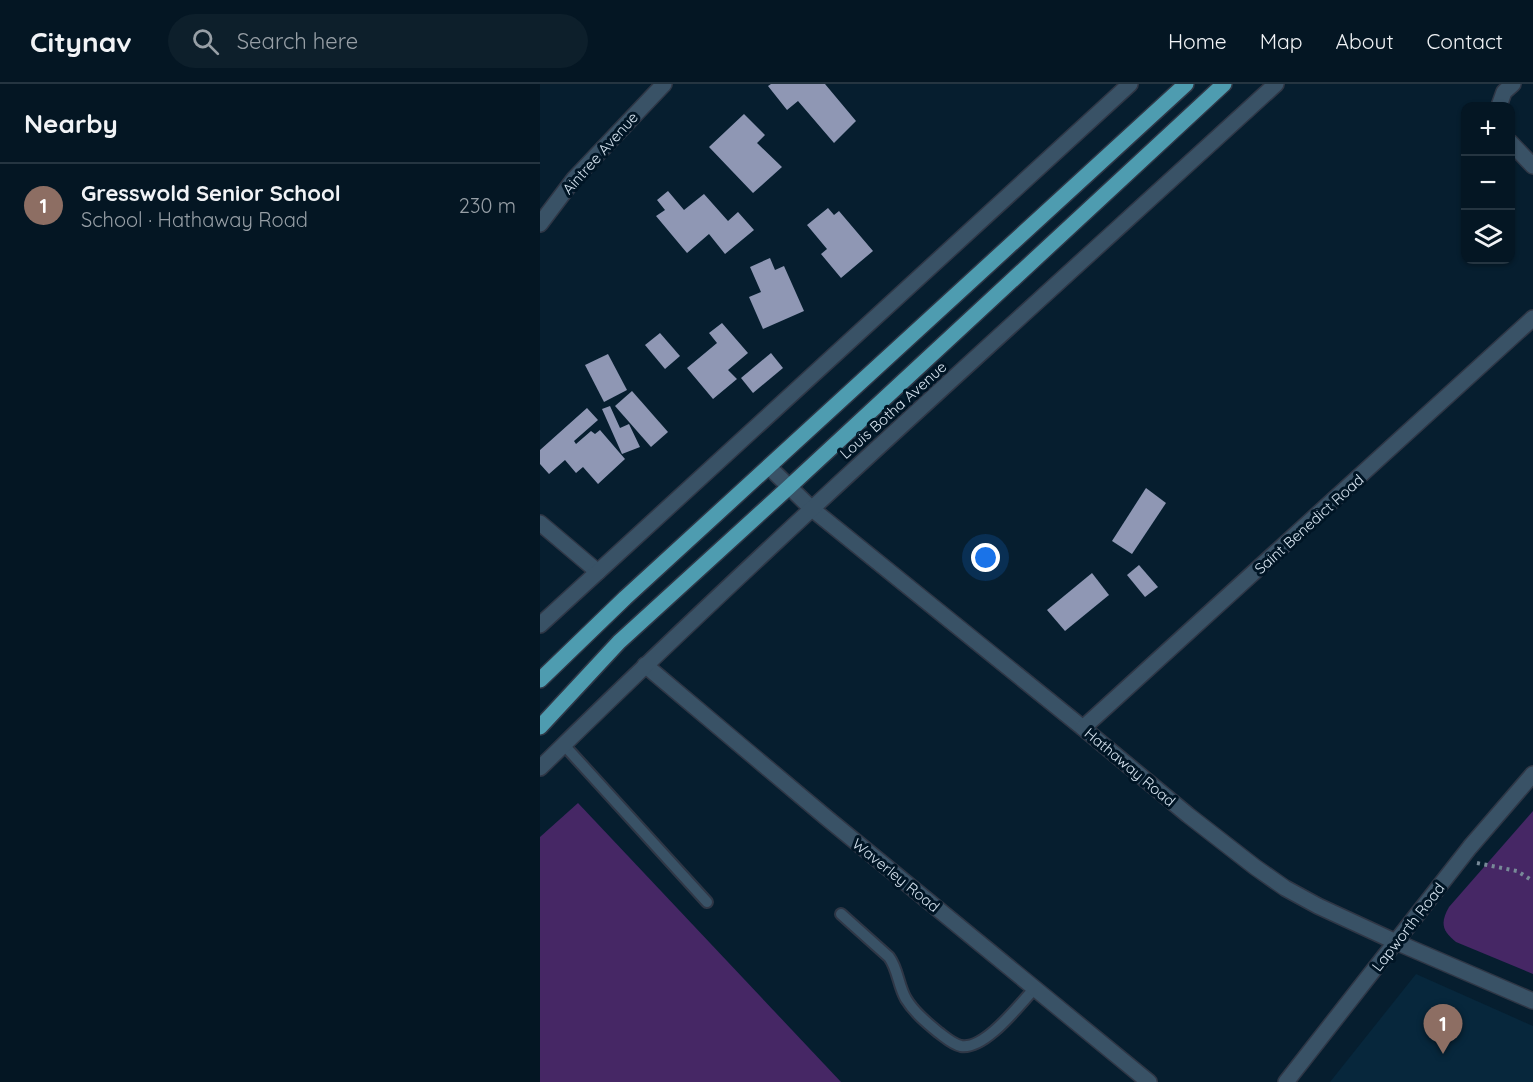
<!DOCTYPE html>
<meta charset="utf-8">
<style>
body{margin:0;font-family:Quicksand,sans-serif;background:#0d1f2b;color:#f1f3f6}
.controls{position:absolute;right:18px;top:18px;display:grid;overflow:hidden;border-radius:12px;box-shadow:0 2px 4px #0004}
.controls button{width:54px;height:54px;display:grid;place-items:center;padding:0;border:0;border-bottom:2px solid #253541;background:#041623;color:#f1f3f6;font:30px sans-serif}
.you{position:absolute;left:446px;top:474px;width:21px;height:21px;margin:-15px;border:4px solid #fff;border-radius:50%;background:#1a73e8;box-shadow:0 0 0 9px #1a73e833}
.badge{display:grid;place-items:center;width:39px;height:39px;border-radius:50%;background:#f39f86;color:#fff;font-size:20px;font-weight:700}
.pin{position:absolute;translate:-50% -50px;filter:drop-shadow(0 2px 3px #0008)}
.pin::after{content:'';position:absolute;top:32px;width:21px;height:18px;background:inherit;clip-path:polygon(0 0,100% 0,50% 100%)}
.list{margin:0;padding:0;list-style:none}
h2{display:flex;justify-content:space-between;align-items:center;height:78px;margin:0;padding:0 24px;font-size:26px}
h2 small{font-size:20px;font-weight:400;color:#979fa6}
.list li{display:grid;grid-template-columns:39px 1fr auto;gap:18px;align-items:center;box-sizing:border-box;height:84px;padding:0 24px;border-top:2px solid #253541}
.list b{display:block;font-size:22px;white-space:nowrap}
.list p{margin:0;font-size:20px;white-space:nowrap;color:#979fa6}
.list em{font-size:20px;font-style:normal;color:#979fa6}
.icon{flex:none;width:33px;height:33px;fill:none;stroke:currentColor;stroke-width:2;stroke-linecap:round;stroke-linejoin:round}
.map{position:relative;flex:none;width:993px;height:998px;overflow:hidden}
header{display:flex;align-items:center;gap:36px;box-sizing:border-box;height:84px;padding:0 30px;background:#041623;border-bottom:2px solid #253541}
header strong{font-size:28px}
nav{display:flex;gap:33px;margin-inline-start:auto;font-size:21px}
.search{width:420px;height:54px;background:#0d1f2b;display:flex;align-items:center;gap:15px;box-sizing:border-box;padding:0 21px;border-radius:33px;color:#979fa6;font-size:22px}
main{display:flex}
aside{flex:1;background:#041623}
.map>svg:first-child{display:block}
.built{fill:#07273c}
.green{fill:#462765}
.building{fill:#8f97b4}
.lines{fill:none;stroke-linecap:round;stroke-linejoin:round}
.lane-casing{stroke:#2f3746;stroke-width:14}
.street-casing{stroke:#2f3746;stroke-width:18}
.primary-casing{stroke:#2f3746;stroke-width:18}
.path{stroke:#788a98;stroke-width:4;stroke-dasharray:3 4.5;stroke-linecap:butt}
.lane{stroke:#395266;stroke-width:10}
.street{stroke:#395266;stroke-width:15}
.primary{stroke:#4e9cb0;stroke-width:15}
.labels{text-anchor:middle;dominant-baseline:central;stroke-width:6;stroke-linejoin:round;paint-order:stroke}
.street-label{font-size:15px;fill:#d5e3ef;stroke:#001525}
</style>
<header>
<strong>Citynav</strong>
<div class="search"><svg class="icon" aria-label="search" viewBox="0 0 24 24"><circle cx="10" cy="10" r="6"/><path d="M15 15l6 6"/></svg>Search here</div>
<nav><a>Home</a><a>Map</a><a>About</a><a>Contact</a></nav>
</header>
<main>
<aside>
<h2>Nearby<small></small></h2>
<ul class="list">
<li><span class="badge" style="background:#8d6e63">1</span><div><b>Gresswold Senior School</b><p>School · Hathaway Road</p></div><em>230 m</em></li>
</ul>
</aside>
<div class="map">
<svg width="993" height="998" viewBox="0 0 993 998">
<rect width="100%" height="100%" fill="#061e2f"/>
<polygon class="built" points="876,890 993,942 993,998 790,998"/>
<g class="green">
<polygon points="38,719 301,998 0,998 0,753"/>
<path d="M993,727V890L916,858C902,847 900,839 909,823Z"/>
</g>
<g class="building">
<polygon points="231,0 285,0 316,37 294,59 258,17 247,26 228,2"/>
<polygon points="204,30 225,51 217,59 242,83 213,109 169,63"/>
<polygon points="128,107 144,126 164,110 188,137 198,128 214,146 185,170 169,150 147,169 116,132 125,126 117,116"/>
<polygon points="288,124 294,131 299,127 333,167 301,194 281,170 287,165 267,141"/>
<polygon points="230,174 235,186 244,182 264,227 223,245 209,213 221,208 210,183"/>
<polygon points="182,239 208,269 188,286 197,295 173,315 147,284 177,259 169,249"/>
<polygon points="120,249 140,272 125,285 105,261"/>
<polygon points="231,269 243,284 213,309 201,294"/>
<polygon points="68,270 87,306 64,318 45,281"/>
<polygon points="92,307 128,348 111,363 75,322"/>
<polygon points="70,322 80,344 89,340 100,363 82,370 62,325"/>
<polygon points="47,324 58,336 34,357 36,360 51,347 55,350 60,346 85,375 58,400 43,383 36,389 25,376 9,390 0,380 0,366"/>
<polygon points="606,404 626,419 592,470 572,457"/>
<polygon points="599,481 618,503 605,513 587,491"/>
<polygon points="552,489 569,511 525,547 507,526"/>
</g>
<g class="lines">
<defs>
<g id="lane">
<polyline points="24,661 167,818"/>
<path d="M301,830L349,873C358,885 358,901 366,915C374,928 386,938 398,948C405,953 412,960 421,962C445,966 479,921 495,904"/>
</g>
<g id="street">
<polyline points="959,22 964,8 973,0"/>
<polyline points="970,58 993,82"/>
<polyline points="0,140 34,95 124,0"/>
<polyline points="229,383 272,425 543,644 648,731 715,783 745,804 778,822 856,858 993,917"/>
<polyline points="0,439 58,488"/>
<polyline points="0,541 590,0"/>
<polyline points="105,581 288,735 609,998"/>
<polyline points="543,644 993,234"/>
<path d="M0,684C239,449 489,226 736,0"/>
<polyline points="746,998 930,763 993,690"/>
</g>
<g id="primary">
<polyline points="0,596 85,514 646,0"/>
<polyline points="0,643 79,558 249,403 684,0"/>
</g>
</defs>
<use href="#lane" class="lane-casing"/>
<use href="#street" class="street-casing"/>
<use href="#primary" class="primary-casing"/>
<polyline class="path" points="937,779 977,787 993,797"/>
<use href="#lane" class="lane"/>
<use href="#street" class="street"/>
<use href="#primary" class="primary"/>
</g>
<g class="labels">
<g class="street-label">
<text transform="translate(60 69) rotate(-48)">Aintree Avenue</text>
<text transform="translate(353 326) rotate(-42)">Louis Botha Avenue</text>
<text transform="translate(769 440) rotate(-42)">Saint Benedict Road</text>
<text transform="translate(590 683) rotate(40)">Hathaway Road</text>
<text transform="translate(356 791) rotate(39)">Waverley Road</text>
<text transform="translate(868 843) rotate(-52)">Lapworth Road</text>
</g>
</g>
</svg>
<div class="controls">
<button>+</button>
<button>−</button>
<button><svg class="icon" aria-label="layers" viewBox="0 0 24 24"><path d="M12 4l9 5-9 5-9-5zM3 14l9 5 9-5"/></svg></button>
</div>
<div class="you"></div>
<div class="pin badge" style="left:903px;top:970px;background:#8d6e63">1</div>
</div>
</main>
